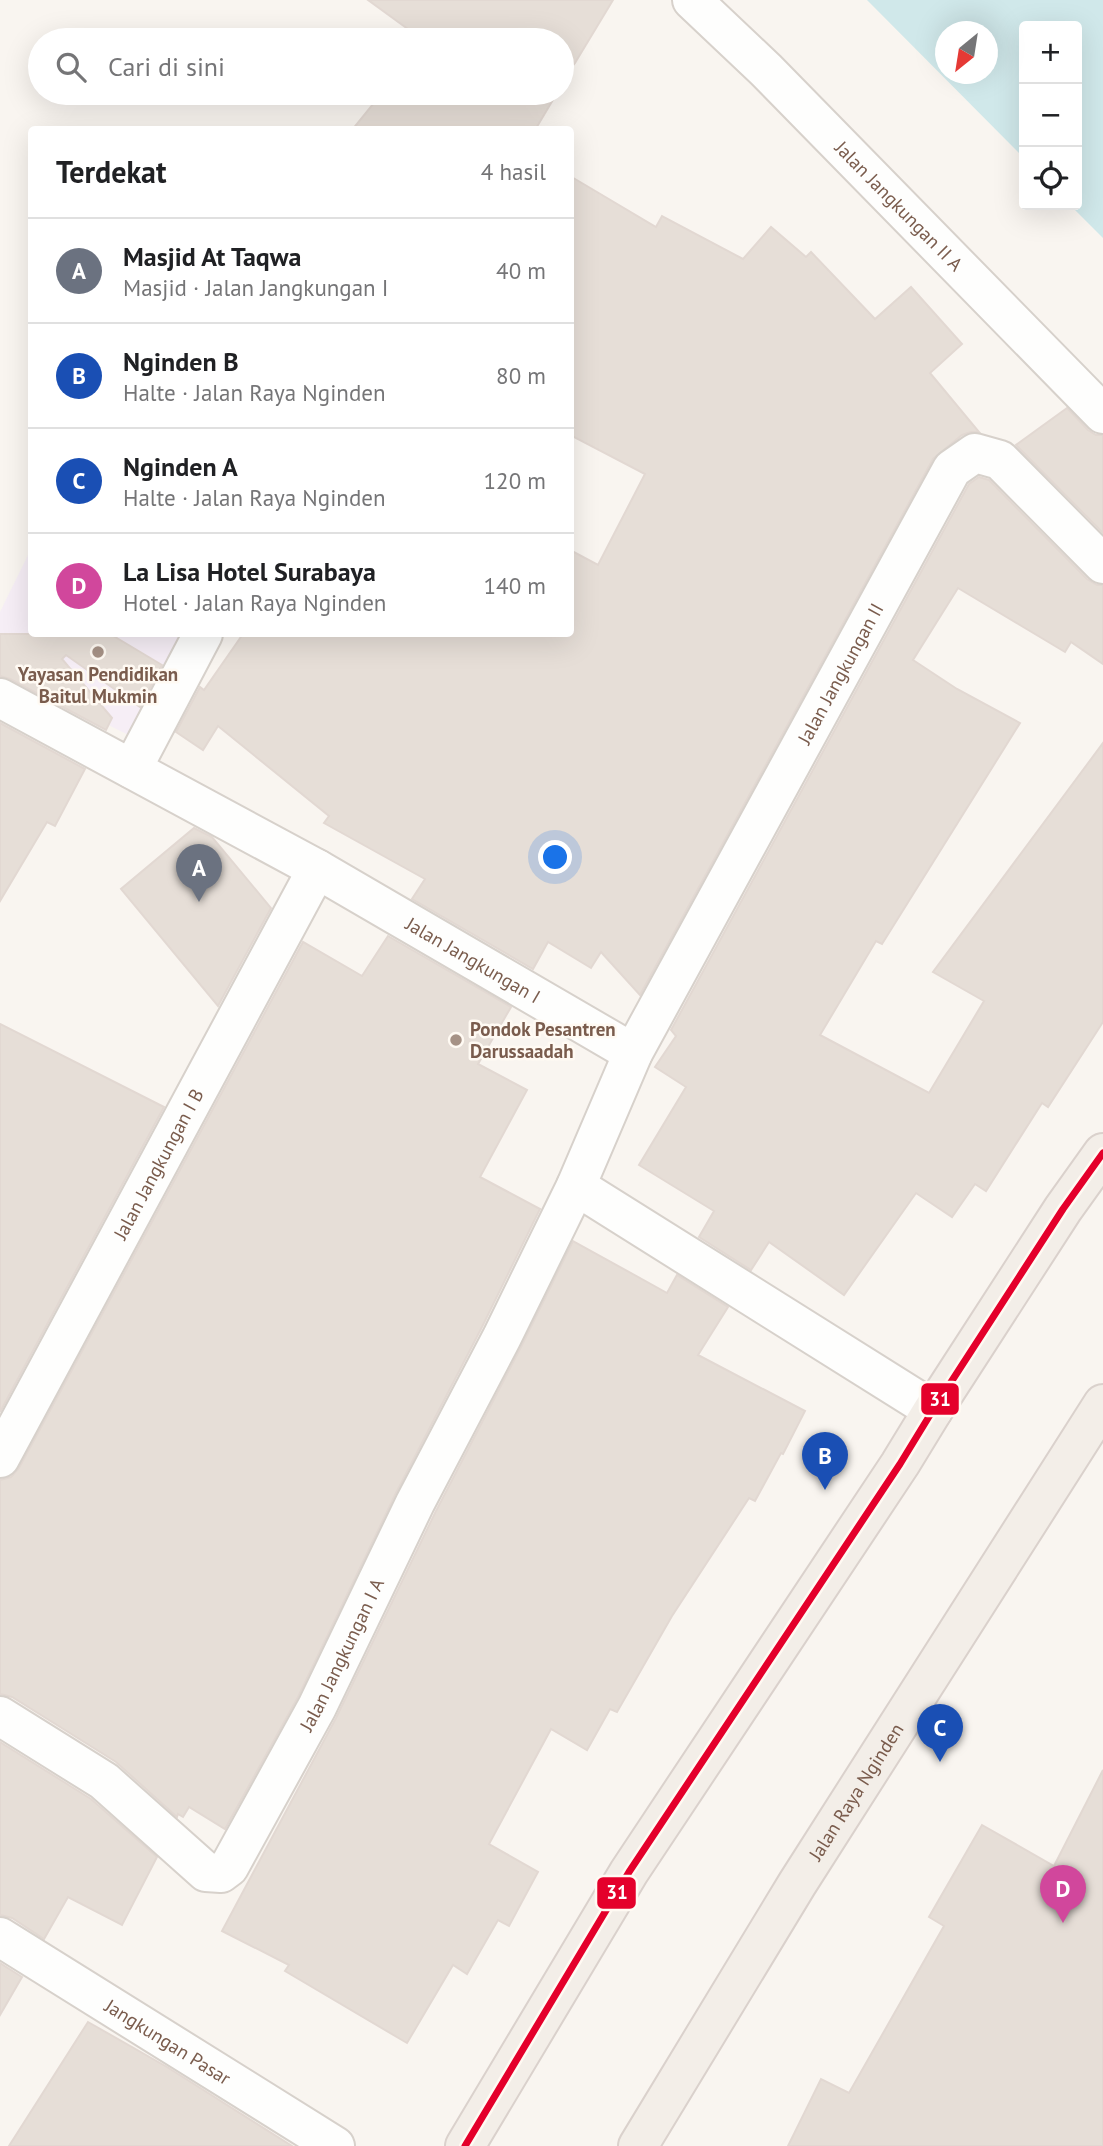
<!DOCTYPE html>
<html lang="id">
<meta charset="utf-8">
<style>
body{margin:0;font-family:"PT Sans",sans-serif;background:#f6f6f6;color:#202124}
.controls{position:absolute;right:21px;top:21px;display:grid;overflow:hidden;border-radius:7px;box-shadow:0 7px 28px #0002}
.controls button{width:63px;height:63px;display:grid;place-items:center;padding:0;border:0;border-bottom:2px solid #e0e0e0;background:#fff;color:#202124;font:35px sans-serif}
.compass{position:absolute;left:935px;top:21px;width:63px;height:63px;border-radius:50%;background:#fff;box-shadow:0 7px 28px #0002;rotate:210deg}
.you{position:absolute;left:556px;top:858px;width:24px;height:24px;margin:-18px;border:5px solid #fff;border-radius:50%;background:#1a73e8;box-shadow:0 0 0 10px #1a73e833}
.badge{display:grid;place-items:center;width:46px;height:46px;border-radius:50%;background:#2563eb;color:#fff;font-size:23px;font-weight:700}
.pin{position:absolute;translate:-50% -58px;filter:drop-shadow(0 2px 4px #0008)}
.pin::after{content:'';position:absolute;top:37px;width:24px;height:21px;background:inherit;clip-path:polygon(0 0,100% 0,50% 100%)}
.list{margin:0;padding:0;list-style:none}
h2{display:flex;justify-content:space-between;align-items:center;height:91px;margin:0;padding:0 28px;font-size:30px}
h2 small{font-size:23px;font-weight:400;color:#757577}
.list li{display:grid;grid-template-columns:46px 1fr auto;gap:21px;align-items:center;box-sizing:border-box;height:105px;padding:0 28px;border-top:2px solid #e0e0e0}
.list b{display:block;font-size:26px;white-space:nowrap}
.list p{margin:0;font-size:23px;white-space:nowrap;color:#757577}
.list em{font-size:23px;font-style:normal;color:#757577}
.icon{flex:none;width:38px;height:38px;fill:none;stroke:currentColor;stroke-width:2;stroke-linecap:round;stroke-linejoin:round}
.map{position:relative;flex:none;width:1103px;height:2146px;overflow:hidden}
.search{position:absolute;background:#fff;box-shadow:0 7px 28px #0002;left:28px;top:28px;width:546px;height:77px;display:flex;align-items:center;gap:18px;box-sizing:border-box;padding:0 24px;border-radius:38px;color:#757577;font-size:26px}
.panel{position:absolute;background:#fff;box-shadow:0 7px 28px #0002;left:28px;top:126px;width:546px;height:511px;border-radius:7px}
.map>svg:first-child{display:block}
.education{fill:#f6eef6}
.water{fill:#d0e8ea;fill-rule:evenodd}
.building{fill:#e6ded7;stroke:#e2d8d2;stroke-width:2}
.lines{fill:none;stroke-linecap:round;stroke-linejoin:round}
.minor-casing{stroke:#d7d1cb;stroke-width:42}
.primary-casing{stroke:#dad1cc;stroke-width:42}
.minor{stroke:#fefefd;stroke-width:38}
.primary{stroke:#f3eee8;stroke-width:38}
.bus-1-casing{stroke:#fffaf3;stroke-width:12}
.bus-1{stroke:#e4002b;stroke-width:7}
.poi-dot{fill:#a69286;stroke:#fffaf3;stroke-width:2.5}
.labels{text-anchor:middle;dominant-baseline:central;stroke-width:5;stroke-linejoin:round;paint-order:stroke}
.street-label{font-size:19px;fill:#7a5c4d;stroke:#fffaf3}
.poi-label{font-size:19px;font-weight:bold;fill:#7a5c4d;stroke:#fffaf3}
.line-badge{stroke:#fffaf3;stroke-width:2.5}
.badge-label{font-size:19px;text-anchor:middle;font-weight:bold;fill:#fff}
</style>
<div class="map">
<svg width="1103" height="2146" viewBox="0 0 1103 2146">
<rect width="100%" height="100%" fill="#f9f5f0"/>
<polygon class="education" points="31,549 32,634 205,634 148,745 0,670 0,612"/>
<path class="water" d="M867,0H1103V238L1070,205H1077V26H1024V158ZM946,32H988V74H946Z"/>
<g class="building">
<polygon points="368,0 613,0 575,63 567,73 568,74 562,85 562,40 423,40"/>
<polygon points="382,93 557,93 535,130 352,130"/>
<polygon points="570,176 656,227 662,216 743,259 771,227 806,257 811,252 875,319 911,287 962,344 930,373 979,432 971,432 962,435 933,459 640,995 601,952 591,968 548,942 533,969 412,899 425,879 324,823 329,816 218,726 203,750 176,732 200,687 204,690 243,634 570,634 570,550 598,565 645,474 570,435"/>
<polygon points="1067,408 1088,430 1096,435 1103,435 1103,533 1016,445"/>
<polygon points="979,477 989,480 1087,579 1097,585 1103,585 1103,664 1071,642 1065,652 958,588 913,660 957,689 1020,723 882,944 876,941 820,1035 929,1093 984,1001 933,972 1103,743 1103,1022 1048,1107 1042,1103 986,1191 975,1184 952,1217 916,1193 844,1295 769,1242 751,1270 699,1237 714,1211 639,1165 686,1087 655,1067 676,1036 671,1030 969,484"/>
<polygon points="0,634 110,634 162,665 140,707 66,655 62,659 112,718 106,730 10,679 0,676"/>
<polygon points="0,723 85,769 55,826 47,822 0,901"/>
<polygon points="194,828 212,837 271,908 218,1006 121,889"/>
<polygon points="388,936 511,1007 478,1064 527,1090 480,1177 540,1209 482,1327 396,1493 298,1697 225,1829 189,1807 183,1817 178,1814 177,1817 116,1762 12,1697 0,1694 0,1480 11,1477 19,1468 303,942 362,976"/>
<polygon points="0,1024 164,1107 0,1412"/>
<polygon points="573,1241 667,1293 677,1275 728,1307 698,1355 805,1411 783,1454 781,1453 755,1501 749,1498 672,1616 617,1712 610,1709 587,1750 551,1729 489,1844 538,1872 509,1926 498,1920 467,1974 453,1965 407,2043 285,1971 289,1965 222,1931 336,1718 435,1513 521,1347"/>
<polygon points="0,1742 91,1799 157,1857 122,1925 68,1897 44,1939 12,1918 0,1915"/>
<polygon points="1103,1770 1103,2146 788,2146 821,2079 849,2093 944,1926 929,1917 982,1825 1054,1866"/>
<polygon points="0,1963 22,1977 0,2015"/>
<polygon points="88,2022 167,2067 292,2146 9,2146"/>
</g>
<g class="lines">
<defs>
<g id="minor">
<path id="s1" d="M692,0L766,70L1103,414"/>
<path id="s2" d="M0,698L317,869L633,1053"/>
<polyline points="132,769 203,634"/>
<polyline points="576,1186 933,1410"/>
<path id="s3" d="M0,1458L317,869"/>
<path id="s4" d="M0,1716L104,1781L206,1872L221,1873L229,1867L317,1707L415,1503L502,1337L576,1186L633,1053L952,469L975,453L1000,460L1103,564"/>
<path id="s5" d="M0,1937L335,2146"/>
</g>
<g id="primary">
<polyline points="465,2146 629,1872 900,1464 933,1410 1063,1209 1103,1153"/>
<path id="s6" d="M638,2146L797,1884L1103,1404"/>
</g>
</defs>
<use href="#minor" class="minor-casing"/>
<use href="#primary" class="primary-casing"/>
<use href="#minor" class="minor"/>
<use href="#primary" class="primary"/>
<defs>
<polyline id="bus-1" points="465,2146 629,1872 900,1464 933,1410 1063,1209 1103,1153"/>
</defs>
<use href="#bus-1" class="bus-1-casing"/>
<use href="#bus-1" class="bus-1"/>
</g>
<g class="poi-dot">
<circle cx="98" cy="652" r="7"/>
<circle cx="456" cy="1040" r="7"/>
</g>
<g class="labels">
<g class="street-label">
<text stroke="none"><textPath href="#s1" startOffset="292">Jalan Jangkungan II A</textPath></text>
<text stroke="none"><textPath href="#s4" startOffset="1626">Jalan Jangkungan II</textPath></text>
<text stroke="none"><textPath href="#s2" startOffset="541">Jalan Jangkungan I</textPath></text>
<text stroke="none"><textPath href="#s3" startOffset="334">Jalan Jangkungan I B</textPath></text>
<text stroke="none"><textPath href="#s4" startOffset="525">Jalan Jangkungan I A</textPath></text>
<text stroke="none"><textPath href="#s6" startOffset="416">Jalan Raya Nginden</textPath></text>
<text stroke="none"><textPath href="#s5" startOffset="198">Jangkungan Pasar</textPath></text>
</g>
<g class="poi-label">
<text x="98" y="674">Yayasan Pendidikan<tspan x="98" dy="22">Baitul Mukmin</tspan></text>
<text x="470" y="1029" text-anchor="start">Pondok Pesantren<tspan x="470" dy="22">Darussaadah</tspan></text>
</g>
</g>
<g class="line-badge">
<rect x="920" y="1382" width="40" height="34" rx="7" fill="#e4002b"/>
<rect x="596" y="1876" width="41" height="34" rx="7" fill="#e4002b"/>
</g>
<g class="badge-label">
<text x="940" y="1406">31</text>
<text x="617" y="1899">31</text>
</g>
</svg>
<div class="controls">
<button>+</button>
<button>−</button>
<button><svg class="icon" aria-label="locate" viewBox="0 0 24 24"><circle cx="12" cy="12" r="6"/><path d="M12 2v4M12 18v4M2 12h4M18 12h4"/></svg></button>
</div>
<svg class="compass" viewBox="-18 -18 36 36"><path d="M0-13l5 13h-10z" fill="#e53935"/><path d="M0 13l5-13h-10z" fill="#757577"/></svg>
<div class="you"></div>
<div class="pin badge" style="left:199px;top:902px;background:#6b7280">A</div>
<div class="pin badge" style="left:825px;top:1490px;background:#1a4fb4">B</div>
<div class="pin badge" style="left:940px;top:1762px;background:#1a4fb4">C</div>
<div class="pin badge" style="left:1063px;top:1923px;background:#d1479c">D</div>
<div class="search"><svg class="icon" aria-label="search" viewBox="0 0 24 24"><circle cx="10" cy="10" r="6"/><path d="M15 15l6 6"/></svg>Cari di sini</div>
<section class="panel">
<h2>Terdekat<small>4 hasil</small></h2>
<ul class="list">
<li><span class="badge" style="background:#6b7280">A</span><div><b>Masjid At Taqwa</b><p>Masjid · Jalan Jangkungan I</p></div><em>40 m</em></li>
<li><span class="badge" style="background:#1a4fb4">B</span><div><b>Nginden B</b><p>Halte · Jalan Raya Nginden</p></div><em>80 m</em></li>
<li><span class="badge" style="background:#1a4fb4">C</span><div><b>Nginden A</b><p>Halte · Jalan Raya Nginden</p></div><em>120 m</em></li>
<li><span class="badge" style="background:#d1479c">D</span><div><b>La Lisa Hotel Surabaya</b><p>Hotel · Jalan Raya Nginden</p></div><em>140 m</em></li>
</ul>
</section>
</div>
